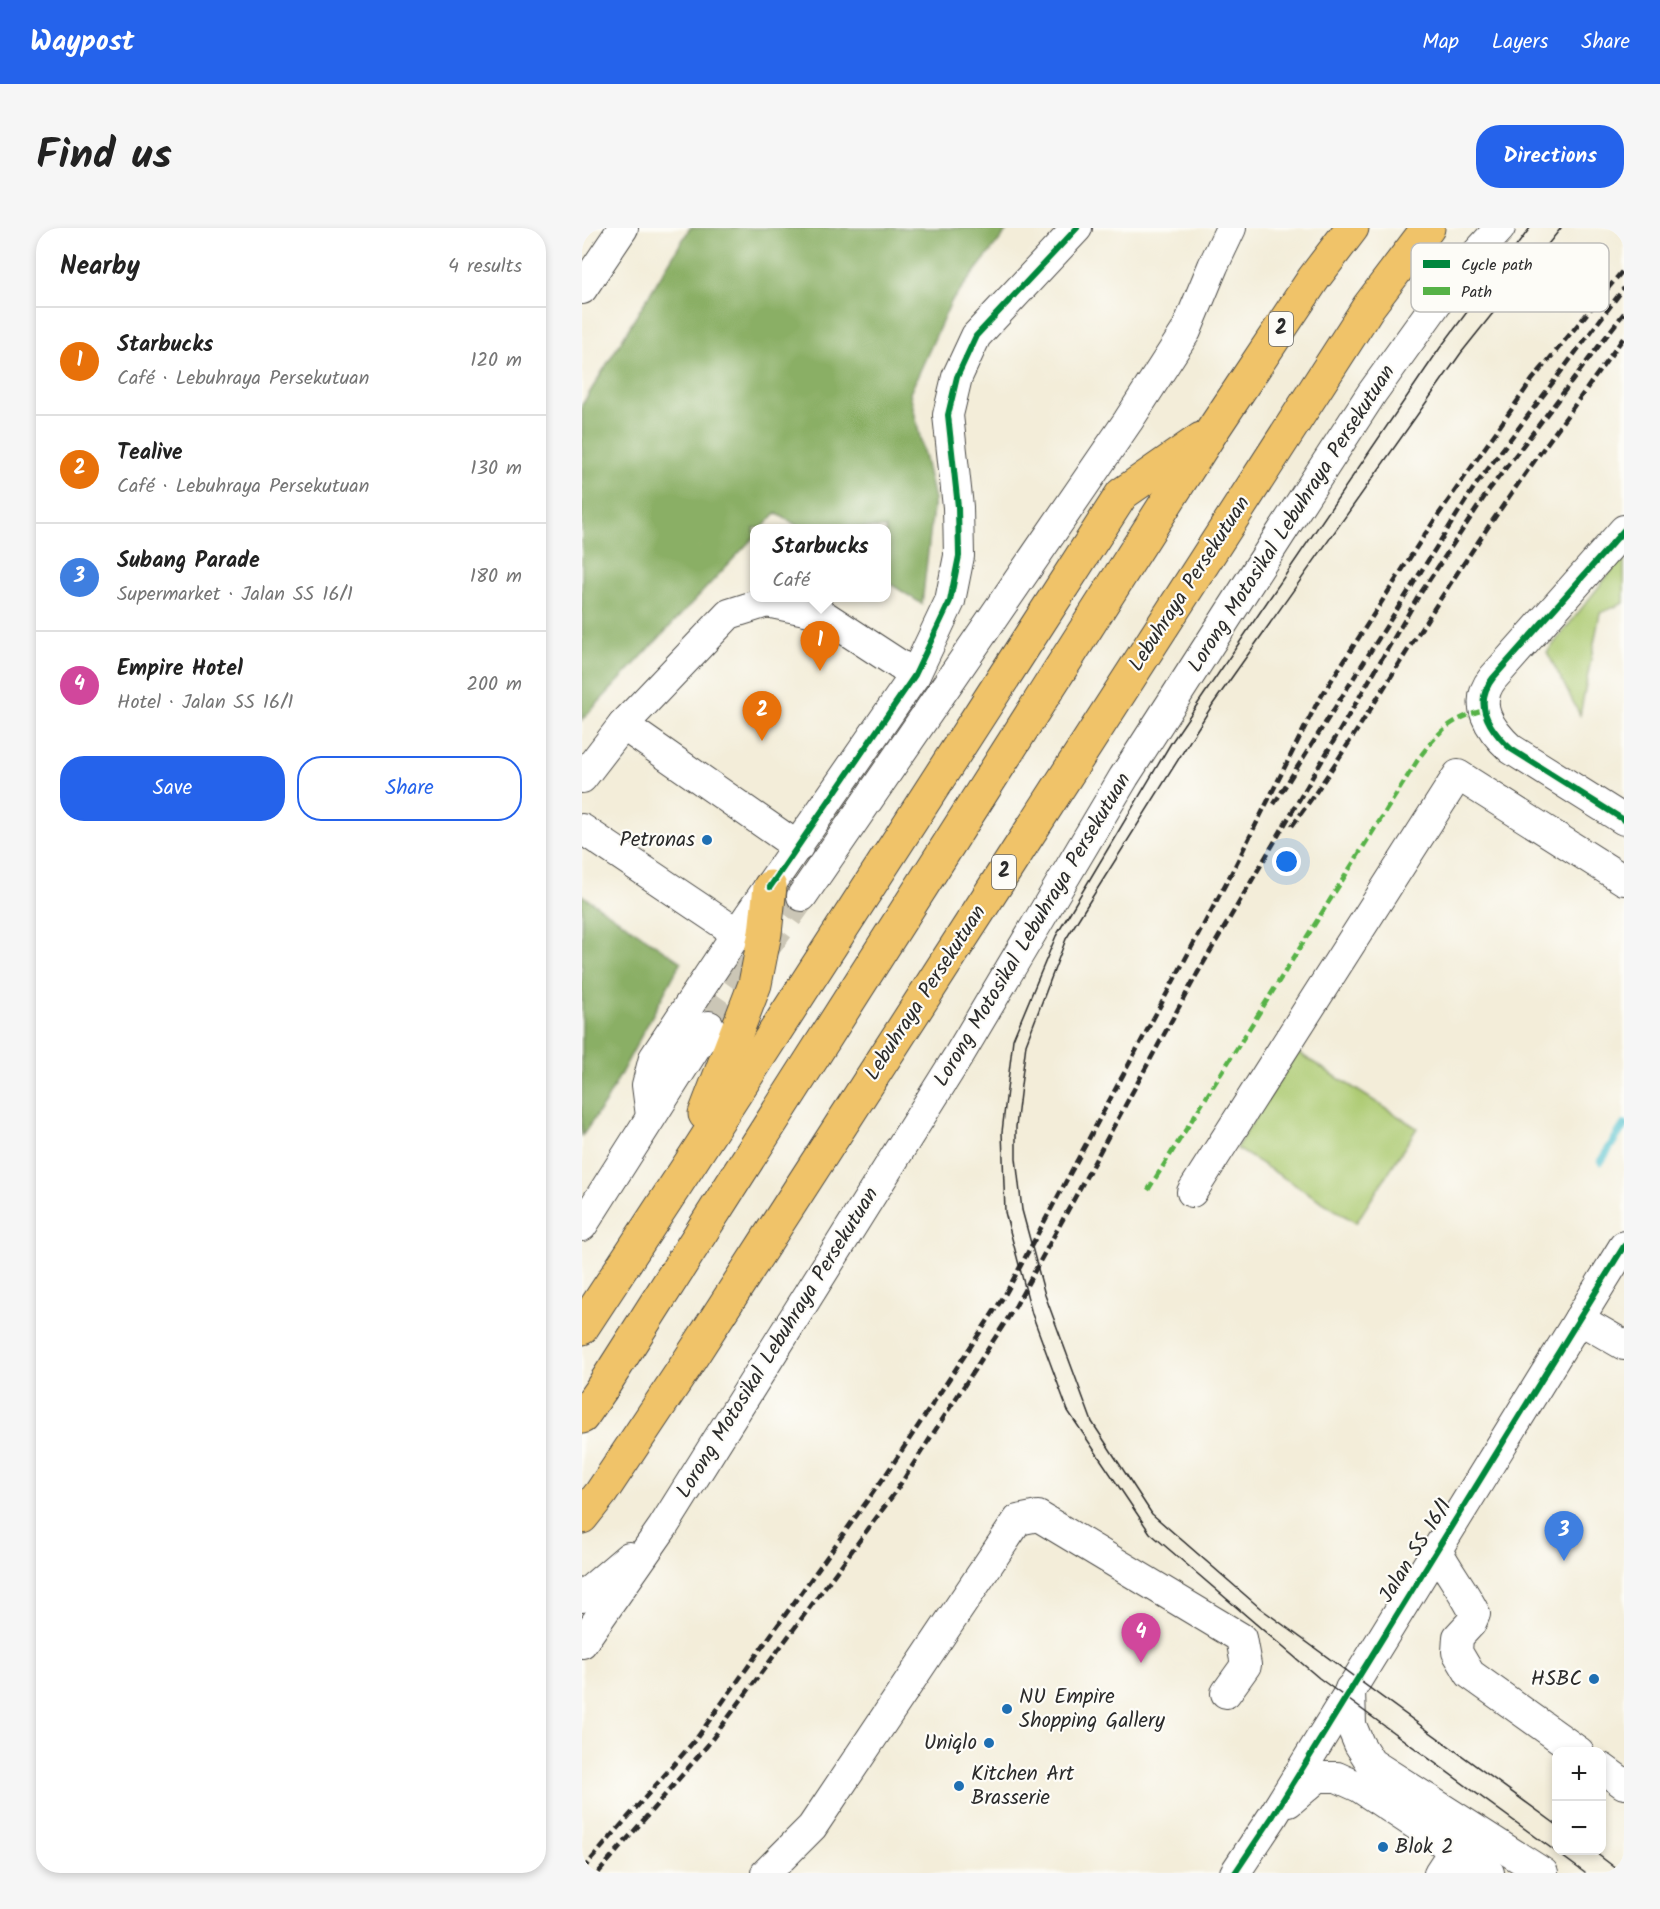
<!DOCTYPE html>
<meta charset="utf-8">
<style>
body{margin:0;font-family:Kalam,sans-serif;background:#f6f6f6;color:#222}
.controls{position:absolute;right:18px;bottom:18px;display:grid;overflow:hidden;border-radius:12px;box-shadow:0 3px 9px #0003}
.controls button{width:54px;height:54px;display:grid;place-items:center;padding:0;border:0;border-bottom:2px solid #e0e0e0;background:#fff;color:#222;font:30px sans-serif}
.you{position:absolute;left:705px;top:634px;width:21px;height:21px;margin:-15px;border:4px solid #fff;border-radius:50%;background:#1a73e8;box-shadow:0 0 0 9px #1a73e833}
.badge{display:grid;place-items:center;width:39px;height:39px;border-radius:50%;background:#2563eb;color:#fff;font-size:20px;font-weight:700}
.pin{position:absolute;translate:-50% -50px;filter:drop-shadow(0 2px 3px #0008)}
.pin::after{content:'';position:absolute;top:32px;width:21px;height:18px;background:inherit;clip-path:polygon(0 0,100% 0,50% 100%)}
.popup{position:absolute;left:168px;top:296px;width:141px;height:78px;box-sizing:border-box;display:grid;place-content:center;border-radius:12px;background:#fff;filter:drop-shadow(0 2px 4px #0005);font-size:20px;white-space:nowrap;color:#767676}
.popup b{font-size:22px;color:#222}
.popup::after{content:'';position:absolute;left:50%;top:100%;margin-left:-12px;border:12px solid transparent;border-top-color:#fff}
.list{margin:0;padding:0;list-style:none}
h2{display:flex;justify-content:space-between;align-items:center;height:78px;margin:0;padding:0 24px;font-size:26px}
h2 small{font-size:20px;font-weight:400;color:#767676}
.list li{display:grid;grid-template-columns:39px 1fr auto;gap:18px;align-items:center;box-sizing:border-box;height:108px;padding:0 24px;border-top:2px solid #e0e0e0}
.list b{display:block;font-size:22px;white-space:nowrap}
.list p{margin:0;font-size:20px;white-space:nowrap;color:#767676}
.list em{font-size:20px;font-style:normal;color:#767676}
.actions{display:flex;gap:12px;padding:18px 24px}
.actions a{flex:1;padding:14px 0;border:2px solid #2563eb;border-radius:24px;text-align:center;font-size:21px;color:#2563eb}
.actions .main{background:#2563eb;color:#fff}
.map{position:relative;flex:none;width:1042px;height:1645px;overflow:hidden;border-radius:24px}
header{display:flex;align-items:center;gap:36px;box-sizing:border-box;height:84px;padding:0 30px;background:#2563eb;color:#fff}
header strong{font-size:28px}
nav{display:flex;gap:33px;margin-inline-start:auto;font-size:21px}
.intro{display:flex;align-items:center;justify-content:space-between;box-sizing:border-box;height:144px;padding:0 36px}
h1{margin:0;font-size:42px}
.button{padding:15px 27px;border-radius:24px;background:#2563eb;color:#fff;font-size:21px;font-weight:700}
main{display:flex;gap:36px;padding:0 36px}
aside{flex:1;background:#fff;border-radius:24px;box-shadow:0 3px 9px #0003}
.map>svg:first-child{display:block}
.green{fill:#adcb73;stroke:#6c7b4f;stroke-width:1.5}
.forest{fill:#8aaf65;stroke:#5a6d48;stroke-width:1.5}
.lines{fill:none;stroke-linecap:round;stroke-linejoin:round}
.stream{stroke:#56c2cf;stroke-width:8}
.minor-tunnel{stroke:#cbc6b6;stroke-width:30;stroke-dasharray:30 15;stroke-linecap:butt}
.minor-casing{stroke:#494845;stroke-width:32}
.highway-casing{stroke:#494845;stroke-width:35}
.minor{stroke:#fff;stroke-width:30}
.highway{stroke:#f0c369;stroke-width:33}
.tram{stroke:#2b2b2b;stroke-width:1.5}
.rail{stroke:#2b2b2b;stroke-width:4.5;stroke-dasharray:9 4.5;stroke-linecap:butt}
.quiet{stroke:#56b246;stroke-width:4.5;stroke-dasharray:9 4.5;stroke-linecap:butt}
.cycleway-casing{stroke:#fdfcf7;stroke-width:10}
.cycleway{stroke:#00873e;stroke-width:6}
.poi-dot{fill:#1f6fb2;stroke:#fdfcf7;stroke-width:2}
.labels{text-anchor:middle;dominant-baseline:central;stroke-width:4.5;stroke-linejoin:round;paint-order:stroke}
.shield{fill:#fdfcf7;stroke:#6a6a68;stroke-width:1.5}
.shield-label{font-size:20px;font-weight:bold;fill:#2b2b2b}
.street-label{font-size:21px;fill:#2b2b2b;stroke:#fdfcf7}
.poi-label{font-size:21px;fill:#2b2b2b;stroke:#fdfcf7;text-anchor:end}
.key{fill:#fdfcf7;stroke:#bebdba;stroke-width:1.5}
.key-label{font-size:16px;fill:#2b2b2b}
</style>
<header>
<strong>Waypost</strong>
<nav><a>Map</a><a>Layers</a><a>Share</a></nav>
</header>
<div class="intro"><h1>Find us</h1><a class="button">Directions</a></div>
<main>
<aside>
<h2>Nearby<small>4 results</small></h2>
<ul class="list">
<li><span class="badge" style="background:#e8710a">1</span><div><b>Starbucks</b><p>Café · Lebuhraya Persekutuan</p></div><em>120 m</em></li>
<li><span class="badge" style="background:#e8710a">2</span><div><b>Tealive</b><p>Café · Lebuhraya Persekutuan</p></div><em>130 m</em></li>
<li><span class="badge" style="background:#3f7fe0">3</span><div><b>Subang Parade</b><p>Supermarket · Jalan SS 16/1</p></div><em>180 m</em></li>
<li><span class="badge" style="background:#d1479c">4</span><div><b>Empire Hotel</b><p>Hotel · Jalan SS 16/1</p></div><em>200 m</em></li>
</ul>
<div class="actions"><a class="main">Save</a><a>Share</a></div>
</aside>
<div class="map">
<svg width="1042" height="1645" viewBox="0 0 1042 1645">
<rect width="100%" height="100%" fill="#fdfcf7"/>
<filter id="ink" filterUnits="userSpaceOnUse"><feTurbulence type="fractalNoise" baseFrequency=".0167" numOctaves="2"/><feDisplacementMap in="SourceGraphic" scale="12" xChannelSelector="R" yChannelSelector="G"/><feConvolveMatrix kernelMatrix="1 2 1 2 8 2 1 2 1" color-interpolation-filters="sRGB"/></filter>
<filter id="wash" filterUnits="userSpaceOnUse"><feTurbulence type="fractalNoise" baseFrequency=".008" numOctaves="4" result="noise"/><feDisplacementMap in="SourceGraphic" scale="24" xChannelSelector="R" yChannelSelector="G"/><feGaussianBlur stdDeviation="1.35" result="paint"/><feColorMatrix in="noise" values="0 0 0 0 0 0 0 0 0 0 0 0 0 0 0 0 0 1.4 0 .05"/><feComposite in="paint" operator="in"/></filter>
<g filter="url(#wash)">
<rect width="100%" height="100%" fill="#f3edd9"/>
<g class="green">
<polygon points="1042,327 1042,375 1018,385 998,487 965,424"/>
<polygon points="715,824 835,900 774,995 654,920"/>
</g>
<g class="forest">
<polygon points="108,0 427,0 369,74 328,165 352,271 340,376 304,353 304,300 219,300 194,285 180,300 172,300 172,309 0,492 0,177"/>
<polygon points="0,667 99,734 23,875 0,908"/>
</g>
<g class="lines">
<polyline class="stream" points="1019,933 1042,897"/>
</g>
</g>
<g filter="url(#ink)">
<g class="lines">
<polyline class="minor-tunnel" points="127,798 220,668"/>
<defs>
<g id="minor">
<polyline points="0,61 41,0"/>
<path d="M1042,302L911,450C890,476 908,502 929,521L1042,592"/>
<polyline points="41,497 147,386 185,374 238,385 333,447"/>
<polyline points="0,550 41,497 216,619"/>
<polyline points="0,601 155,705"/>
<polyline points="220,668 546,193 604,103 631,38 649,0"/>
<polyline points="69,888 65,857 72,830 155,705 333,447 368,373 377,328 376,279 366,187 375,149 394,108 495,0"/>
<polyline points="610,964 876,547 1042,652"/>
<polyline points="0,998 127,798"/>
<polyline points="997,1091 1042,1117"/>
<path d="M855,1322C866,1344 882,1363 893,1386L889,1395L876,1409L875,1424L888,1446L997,1524"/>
<polyline points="0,1369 47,1329"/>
<polyline points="0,1415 81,1299 377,827 542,549 699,305 790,165 874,48 918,0"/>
<polyline points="768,1461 769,1497 777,1516 789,1535 961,1645"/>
<polyline points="1020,1540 1042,1556"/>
<polyline points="707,1574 736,1549 755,1549 777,1559 907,1645"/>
<polyline points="184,1645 230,1599 436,1292 456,1288 659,1410 664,1437 644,1465"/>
<polyline points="653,1645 691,1588 1042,1018"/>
<polyline points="857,1645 872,1622"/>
</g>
<g id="highway">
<polyline points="123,886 173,756 183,705 188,659"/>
<polyline points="0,1100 109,934 540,266 619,211"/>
<polyline points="0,1189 20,1160 630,203 732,50 770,0"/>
<polyline points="0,1289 19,1265 103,1139 787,78 846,0"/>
</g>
</defs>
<use href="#minor" class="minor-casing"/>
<use href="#highway" class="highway-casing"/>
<use href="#minor" class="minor"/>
<use href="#highway" class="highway"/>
<g class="tram">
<polyline points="948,0 858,120 589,515 474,708 431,811 420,904 423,984 450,1086 486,1183 568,1305 737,1450 1003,1645"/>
<polyline points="975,1597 678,1380 570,1286 510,1194 463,1067 440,982 434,930 434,899 444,816 484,711 631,476 879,125 979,0"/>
<polyline points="1010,1622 1040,1645"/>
</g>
<g class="rail">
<polyline points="692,576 893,258 1042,60"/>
<path d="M710,598C769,517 819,430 874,347C927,266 985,188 1042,109"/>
<polyline points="0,1642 114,1511 303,1248 424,1065 650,644 735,475 843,306 950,152 1042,41"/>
<polyline points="16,1645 125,1518 312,1266 433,1079 615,746 836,369 907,262 1042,85"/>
</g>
<path class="quiet" d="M566,962L837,530C858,502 868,491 903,482"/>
<defs>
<g id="cycleway">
<path d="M1042,302L911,450C890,476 908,502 929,521L1042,592"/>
<polyline points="188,659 333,447 368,373 377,328 376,279 366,187 375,149 394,108 495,0"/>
<polyline points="653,1645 691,1588 1042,1018"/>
</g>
</defs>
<use href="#cycleway" class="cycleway-casing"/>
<use href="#cycleway" class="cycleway"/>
</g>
</g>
<g class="poi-dot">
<circle cx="125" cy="612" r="6"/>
<circle cx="1012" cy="1451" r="6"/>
<circle cx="425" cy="1481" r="6"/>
<circle cx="407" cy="1515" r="6"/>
<circle cx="377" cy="1558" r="6"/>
<circle cx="801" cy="1619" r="6"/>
</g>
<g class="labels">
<g class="shield">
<rect x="687" y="84" width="24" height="34" rx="4.5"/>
<rect x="410" y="627" width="24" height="34" rx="4.5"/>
</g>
<g class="shield-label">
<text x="699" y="101">2</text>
<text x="422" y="644">2</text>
</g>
<g class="street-label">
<text transform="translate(710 291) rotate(-57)">Lorong Motosikal Lebuhraya Persekutuan</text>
<text transform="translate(608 356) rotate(-57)">Lebuhraya Persekutuan</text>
<text transform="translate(451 702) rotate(-59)">Lorong Motosikal Lebuhraya Persekutuan</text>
<text transform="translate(344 765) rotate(-57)">Lebuhraya Persekutuan</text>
<text transform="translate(196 1115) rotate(-58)">Lorong Motosikal Lebuhraya Persekutuan</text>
<text transform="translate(834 1323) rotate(-58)">Jalan SS 16/1</text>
</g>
<g class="poi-label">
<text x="113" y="612">Petronas</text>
<text x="1000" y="1451">HSBC</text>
<text x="437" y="1469" text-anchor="start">NU Empire<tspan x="437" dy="24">Shopping Gallery</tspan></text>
<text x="395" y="1515">Uniqlo</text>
<text x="389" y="1546" text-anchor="start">Kitchen Art<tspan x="389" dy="24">Brasserie</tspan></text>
<text x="813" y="1619" text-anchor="start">Blok 2</text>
</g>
</g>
<rect x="829" y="15" width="198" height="69" rx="9" class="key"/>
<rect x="841" y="32" width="27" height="8" fill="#00873e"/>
<rect x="841" y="59" width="27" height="8" fill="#56b246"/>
<g class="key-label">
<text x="879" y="42">Cycle path</text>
<text x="879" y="69">Path</text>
</g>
</svg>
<div class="controls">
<button>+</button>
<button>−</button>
</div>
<div class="you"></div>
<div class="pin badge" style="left:238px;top:443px;background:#e8710a">1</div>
<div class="popup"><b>Starbucks</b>Café</div>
<div class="pin badge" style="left:180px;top:513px;background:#e8710a">2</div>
<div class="pin badge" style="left:982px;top:1333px;background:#3f7fe0">3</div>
<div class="pin badge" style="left:559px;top:1435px;background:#d1479c">4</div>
</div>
</main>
